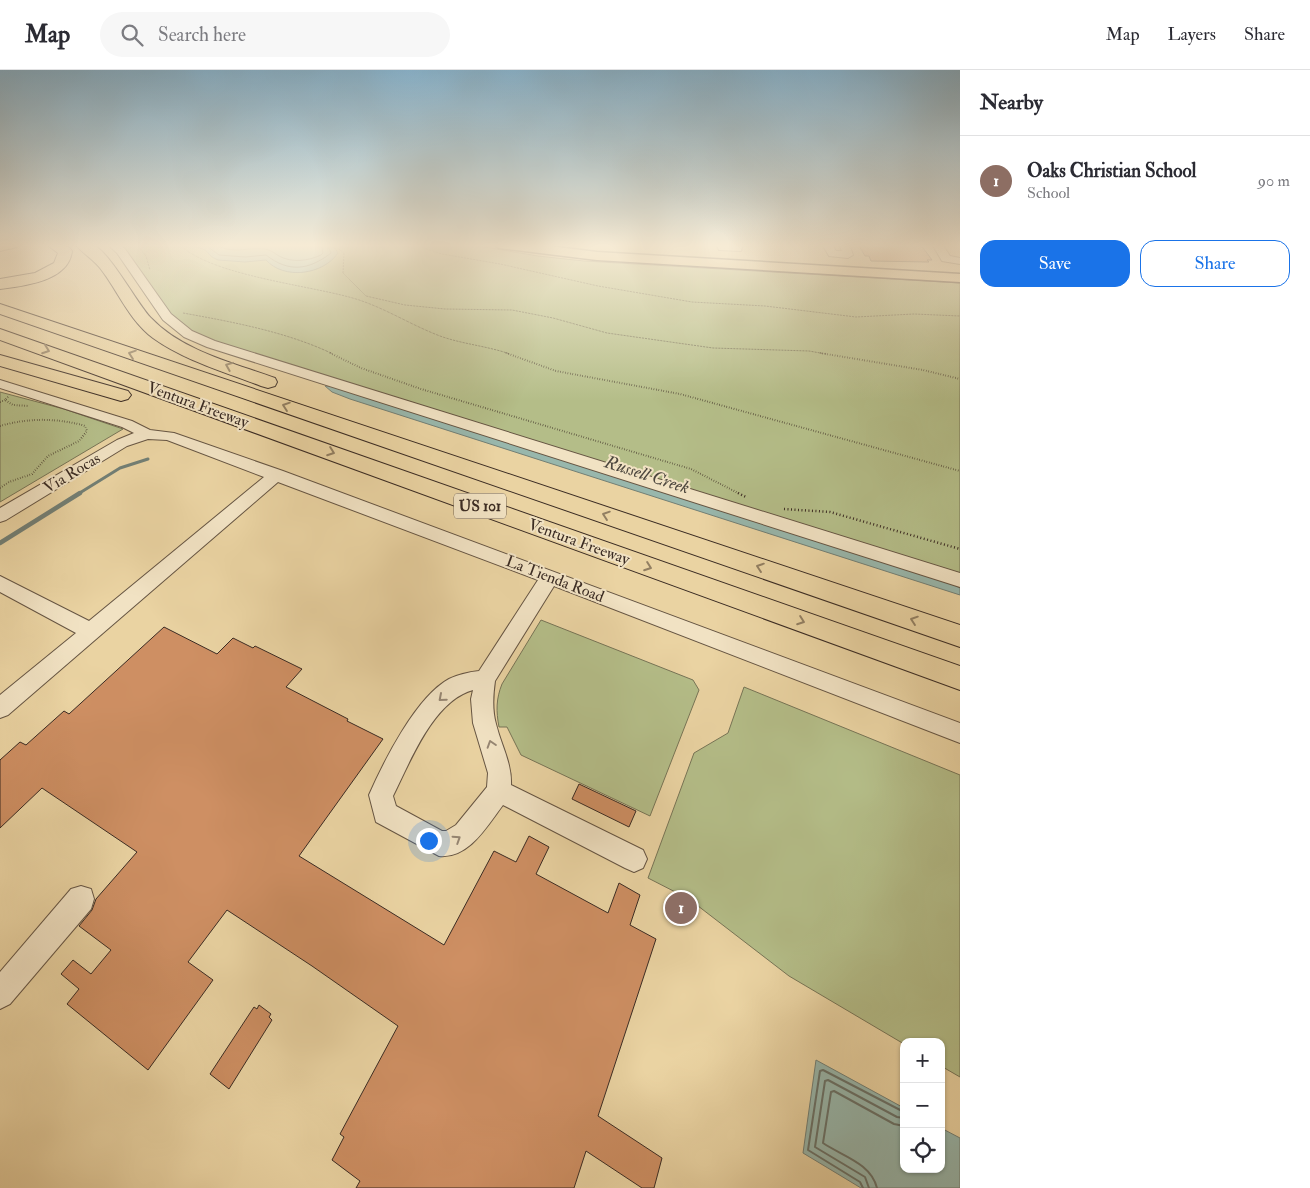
<!DOCTYPE html>
<meta charset="utf-8">
<style>
body{margin:0;font-family:"IM FELL Double Pica",serif;background:#f7f7f7;color:#2b2b33}
.controls{position:absolute;right:15px;bottom:15px;display:grid;overflow:hidden;border-radius:10px;box-shadow:0 1px 4px #0004}
.controls button{width:45px;height:45px;display:grid;place-items:center;padding:0;border:0;border-bottom:1px solid #e1e1e2;background:#fff;color:#2b2b33;font:25px sans-serif}
.you{position:absolute;left:428px;top:770px;width:18px;height:18px;margin:-12px;border:4px solid #fff;border-radius:50%;background:#1a73e8;box-shadow:0 0 0 8px #1a73e833}
.badge{display:grid;place-items:center;width:32px;height:32px;border-radius:50%;background:#1a73e8;color:#fff;font-size:16px;font-weight:700}
.pin{position:absolute;translate:-50% -50%;border:2px solid #fff;box-shadow:0 1px 5px #0006}
.list{margin:0;padding:0;list-style:none}
h2{display:flex;justify-content:space-between;align-items:center;height:65px;margin:0;padding:0 20px;font-size:21px}
h2 small{font-size:16px;font-weight:400;color:#7c7c81}
.list li{display:grid;grid-template-columns:32px 1fr auto;gap:15px;align-items:center;box-sizing:border-box;height:90px;padding:0 20px;border-top:1px solid #e1e1e2}
.list b{display:block;font-size:19px;white-space:nowrap}
.list p{margin:0;font-size:16px;white-space:nowrap;color:#7c7c81}
.list em{font-size:16px;font-style:normal;color:#7c7c81}
.actions{display:flex;gap:10px;padding:15px 20px}
.actions a{flex:1;padding:11px 0;border:1px solid #1a73e8;border-radius:15px;text-align:center;font-size:18px;color:#1a73e8}
.actions .main{background:#1a73e8;color:#fff}
.icon{flex:none;width:28px;height:28px;fill:none;stroke:currentColor;stroke-width:2;stroke-linecap:round;stroke-linejoin:round}
.map{position:relative;flex:none;width:960px;height:1118px;overflow:hidden}
header{display:flex;align-items:center;gap:30px;box-sizing:border-box;height:70px;padding:0 25px;background:#fff;border-bottom:1px solid #e1e1e2}
header strong{font-size:24px}
nav{display:flex;gap:28px;margin-inline-start:auto;font-size:18px}
.search{width:350px;height:45px;background:#f7f7f7;display:flex;align-items:center;gap:12px;box-sizing:border-box;padding:0 18px;border-radius:28px;color:#7c7c81;font-size:19px}
main{display:flex}
aside{flex:1;background:#fff}
.map>svg:first-child{display:block}
.green{fill:#b4bd88;stroke:#777456}
.water{fill:#98b7ac;stroke:#727f75}
.lines{fill:none;stroke-linecap:round;stroke-linejoin:round}
.shore-far1{stroke:#697168;stroke-width:1}
.shore{stroke:#697168;stroke-width:2}
.stream-far1{stroke:#727f75;stroke-width:3}
.stream{stroke:#727f75;stroke-width:4.5}
.building{fill:#ce8f63;stroke:#3a2b23}
.minor-casing{stroke:#665543;stroke-width:2}
.major-casing{stroke:#3a2b23;stroke-width:3}
.highway-casing{stroke:#3a2b23;stroke-width:2}
.path-far2{stroke:#3a2b23;stroke-width:1;stroke-dasharray:0.5 1;stroke-linecap:butt}
.path-far1{stroke:#3a2b23;stroke-width:2;stroke-dasharray:0.5 2;stroke-linecap:butt}
.path{stroke:#3a2b23;stroke-width:2.5;stroke-dasharray:1 2.5;stroke-linecap:butt}
.minor{fill:#f1e2c3;fill-rule:evenodd}
.major{fill:#ead3a2;fill-rule:evenodd}
.highway{fill:#ead3a2;fill-rule:evenodd}
.oneway{stroke:#927f62}
.oneway2{stroke:#968673}
.labels{text-anchor:middle;dominant-baseline:central;stroke-width:4;stroke-linejoin:round;paint-order:stroke}
.shield{fill:#f1e2c3;stroke:#716253;stroke-width:1}
.shield-label{font-size:15px;font-weight:bold;fill:#3a2b23}
.street-label{font-size:16px;fill:#3a2b23;stroke:#f1e2c3}
.water-label{font-size:18px;font-style:italic;fill:#4d473e;stroke:#f1e2c3}
</style>
<header>
<strong>Map</strong>
<div class="search"><svg class="icon" aria-label="search" viewBox="0 0 24 24"><circle cx="10" cy="10" r="6"/><path d="M15 15l6 6"/></svg>Search here</div>
<nav><a>Map</a><a>Layers</a><a>Share</a></nav>
</header>
<main>
<div class="map">
<svg width="960" height="1118" viewBox="0 0 960 1118">
<rect width="100%" height="100%" fill="#ead3a2"/>
<filter id="stains"><feTurbulence type="fractalNoise" baseFrequency=".004" numOctaves="4"/><feColorMatrix values="0 0 0 0 .2 0 0 0 0 .09 0 0 0 0 .02 0 0 0 .5 -.17"/></filter>
<radialGradient id="worn" r=".72"><stop offset=".6" stop-color="#630" stop-opacity="0"/><stop offset="1" stop-color="#630" stop-opacity=".3"/></radialGradient>
<g class="green">
<path d="M118,174H467L538,186L584,191L960,213V507L237,281C212,271 185,265 167,243C149,221 141,193 118,174Z"/>
<polygon points="0,322 64,339 123,359 0,432"/>
<path d="M541,550L693,610L699,620L650,746L521,685L507,657H499C496,641 496,629 502,614Z"/>
<polygon points="744,617 960,705 960,1007 941,996 941,972 904,972 904,974 789,906 689,829 648,808 694,683 728,663"/>
</g>
<g class="water">
<path d="M190,174H328L335,178L338,183C323,205 284,210 266,190L245,192L218,190L212,187L205,180Z"/>
<polygon points="325,316 332,316 940,508 960,518 960,525 350,329 332,322"/>
<polygon points="816,990 904,1038 904,1099 941,1099 941,1058 960,1068 960,1118 861,1118 803,1083"/>
</g>
<g class="lines">
<g class="shore-far1">
<path d="M204,174L219,185L245,187L266,185C289,203 309,200 331,183L327,174"/>
<path d="M215,174C231,185 247,177 265,179C271,180 274,183 279,186C292,193 308,191 321,185L323,183L321,174"/>
</g>
<g class="shore">
<polyline points="863,1118 860,1112 808,1080 820,1001 823,1000 904,1042"/>
<polyline points="869,1118 865,1107 815,1077 825,1011 828,1010 897,1047 904,1048"/>
<path d="M877,1118C871,1093 842,1086 823,1073L831,1022L834,1021L894,1054L904,1056"/>
</g>
<polyline class="stream-far1" points="78,424 120,398 148,389"/>
<polyline class="stream" points="0,473 80,423"/>
</g>
<g class="building">
<polygon points="858,174 921,175 932,190 927,190 929,192 871,191 869,186 865,186"/>
<polygon points="164,557 217,584 233,568 253,578 255,576 302,599 286,617 348,649 347,651 383,669 299,786 444,875 494,781 516,792 529,766 549,777 536,804 608,843 619,813 640,825 630,855 656,869 598,1046 662,1088 654,1118 642,1118 586,1081 574,1118 356,1118 360,1111 332,1090 344,1067 340,1064 398,956 312,896 227,840 188,892 213,910 148,1000 67,934 79,919 61,904 73,890 91,904 111,880 79,856 92,840 96,829 137,782 42,718 0,758 0,690 20,672 26,675 64,641 69,644"/>
<polygon points="579,714 636,741 629,757 572,729"/>
<polygon points="259,935 271,944 269,947 272,950 229,1019 210,1004 254,937 257,939"/>
</g>
<g class="lines">
<defs>
<g id="minor">
<polygon points="107,174 119,174 125,179 171,244 192,261 215,271 960,503 960,517 207,277 184,267 163,250 117,183"/>
<polygon points="716,174 743,174 741,181 719,180"/>
<polygon points="822,174 832,174 836,181 842,181 839,174 849,174 853,185 848,188 829,186"/>
<polygon points="932,174 942,174 950,186 960,188 960,194 942,191"/>
<path d="M0,310L132,351L150,360L174,363L283,401L960,653V673L554,516L495,611C493,625 492,640 496,654C501,675 512,693 511,715L643,780L647,789L643,798L634,802L625,798L503,735C487,756 469,789 439,786L376,752L369,725C384,691 416,627 449,609C457,605 469,602 479,601L538,510L278,412L8,645L0,648V625L76,563L0,522V506L89,551L264,407L167,370L148,369L127,376L6,450L0,452V438L117,370L134,363L122,357L0,318ZM473,620L471,629L473,653L488,703L487,717L456,755L446,761H442L396,736L393,726C410,692 433,631 473,620Z"/>
<polygon points="81,816 91,819 94,829 91,839 10,934 0,939 0,902 71,819"/>
</g>
<polygon id="major" points="493,174 534,174 597,182 960,204 960,212 597,190 499,178"/>
<g id="highway">
<polygon points="0,174 19,174 17,177 0,181"/>
<path d="M46,174C56,174 66,172 72,181C69,211 24,216 0,219V209L35,203L54,193L58,183Z"/>
<path d="M75,174C80,174 86,174 91,174C108,178 137,234 151,248C182,281 234,293 275,308L277,312L275,316L268,318L261,316C225,302 185,291 153,268C129,250 118,221 100,198C93,189 82,183 75,174Z"/>
<polygon points="0,234 960,555 960,577 0,244"/>
<polygon points="0,259 960,596 960,620 0,270"/>
<polygon points="0,285 128,321 131,325 128,329 121,331 0,296"/>
</g>
</defs>
<use href="#minor" class="minor-casing"/>
<use href="#major" class="major-casing"/>
<use href="#highway" class="highway-casing"/>
<g class="path-far2">
<polyline points="136,174 146,186 150,200"/>
<path d="M179,174C211,206 310,215 356,229C385,238 411,255 440,266C462,274 487,276 510,284"/>
<polyline points="332,174 344,183 343,203 366,226 405,235 445,239 512,240 553,248 607,263 713,278 809,281 826,284"/>
<polyline points="412,174 442,184 500,194 598,216 692,232 765,236 856,247 914,244 960,246"/>
<path d="M183,243C233,252 287,262 333,284"/>
</g>
<g class="path-far1">
<polyline points="330,283 361,298 421,319 691,399 740,424"/>
<polyline points="506,283 556,301 680,324 960,401"/>
<polyline points="820,283 923,300 960,309"/>
<polyline points="8,327 5,330 13,335 29,336"/>
<polyline points="0,332 5,330"/>
<path d="M0,356C27,348 55,348 82,355L85,356L87,361L79,371L48,386L32,404L9,412L0,418"/>
</g>
<g class="path">
<polyline points="738,423 746,427"/>
<polyline points="784,439 830,442 960,479"/>
</g>
<use href="#minor" class="minor"/>
<use href="#major" class="major"/>
<use href="#highway" class="highway"/>
</g>
<defs><path id="oneway-chevron" d="M-2-3.5L2.5 0L-2 3.5" fill="none" stroke-width="1.6" stroke-linecap="round" stroke-linejoin="round" transform="scale(1.25)"/></defs>
<g class="oneway">
<use href="#oneway-chevron" transform="translate(46 280) rotate(20)"/>
<use href="#oneway-chevron" transform="translate(132 284) rotate(-161)"/>
<use href="#oneway-chevron" transform="translate(229 296) rotate(-158)"/>
<use href="#oneway-chevron" transform="translate(286 336) rotate(-161)"/>
<use href="#oneway-chevron" transform="translate(331 382) rotate(20)"/>
<use href="#oneway-chevron" transform="translate(606 445) rotate(-161)"/>
<use href="#oneway-chevron" transform="translate(648 497) rotate(20)"/>
<use href="#oneway-chevron" transform="translate(760 497) rotate(-161)"/>
<use href="#oneway-chevron" transform="translate(914 550) rotate(-161)"/>
<use href="#oneway-chevron" transform="translate(801 551) rotate(20)"/>
</g>
<g class="oneway2">
<use href="#oneway-chevron" transform="translate(442 628) rotate(139)"/>
<use href="#oneway-chevron" transform="translate(491 674) rotate(-108)"/>
<use href="#oneway-chevron" transform="translate(457 769) rotate(-33)"/>
</g>
<linearGradient id="sky" x2="0" y2="1"><stop stop-color="#88b5d0"/><stop offset="0.53" stop-color="#f6ebd5"/><stop offset="1" stop-color="#f6ebd5" stop-opacity="0"/></linearGradient>
<rect width="960" height="331" fill="url(#sky)"/>
<g class="labels">
<rect class="shield" x="454" y="423.5" width="52" height="25" rx="4"/>
<g class="shield-label">
<text x="480" y="436">US 101</text>
</g>
<g class="street-label">
<text transform="translate(198 335) rotate(20)">Ventura Freeway</text>
<text transform="translate(72 403) rotate(-31)">Via Rocas</text>
<text transform="translate(579 472) rotate(20)">Ventura Freeway</text>
<text transform="translate(555 509) rotate(21)">La Tienda Road</text>
</g>
<g class="water-label">
<text transform="translate(647 405) rotate(18)">Russell Creek</text>
</g>
</g>
<rect width="100%" height="100%" filter="url(#stains)"/>
<rect width="100%" height="100%" fill="url(#worn)"/>
</svg>
<div class="controls">
<button>+</button>
<button>−</button>
<button><svg class="icon" aria-label="locate" viewBox="0 0 24 24"><circle cx="12" cy="12" r="6"/><path d="M12 2v4M12 18v4M2 12h4M18 12h4"/></svg></button>
</div>
<div class="you"></div>
<div class="pin badge" style="left:681px;top:838px;background:#8d6e63">1</div>
</div>
<aside>
<h2>Nearby<small></small></h2>
<ul class="list">
<li><span class="badge" style="background:#8d6e63">1</span><div><b>Oaks Christian School</b><p>School</p></div><em>90 m</em></li>
</ul>
<div class="actions"><a class="main">Save</a><a>Share</a></div>
</aside>
</main>
